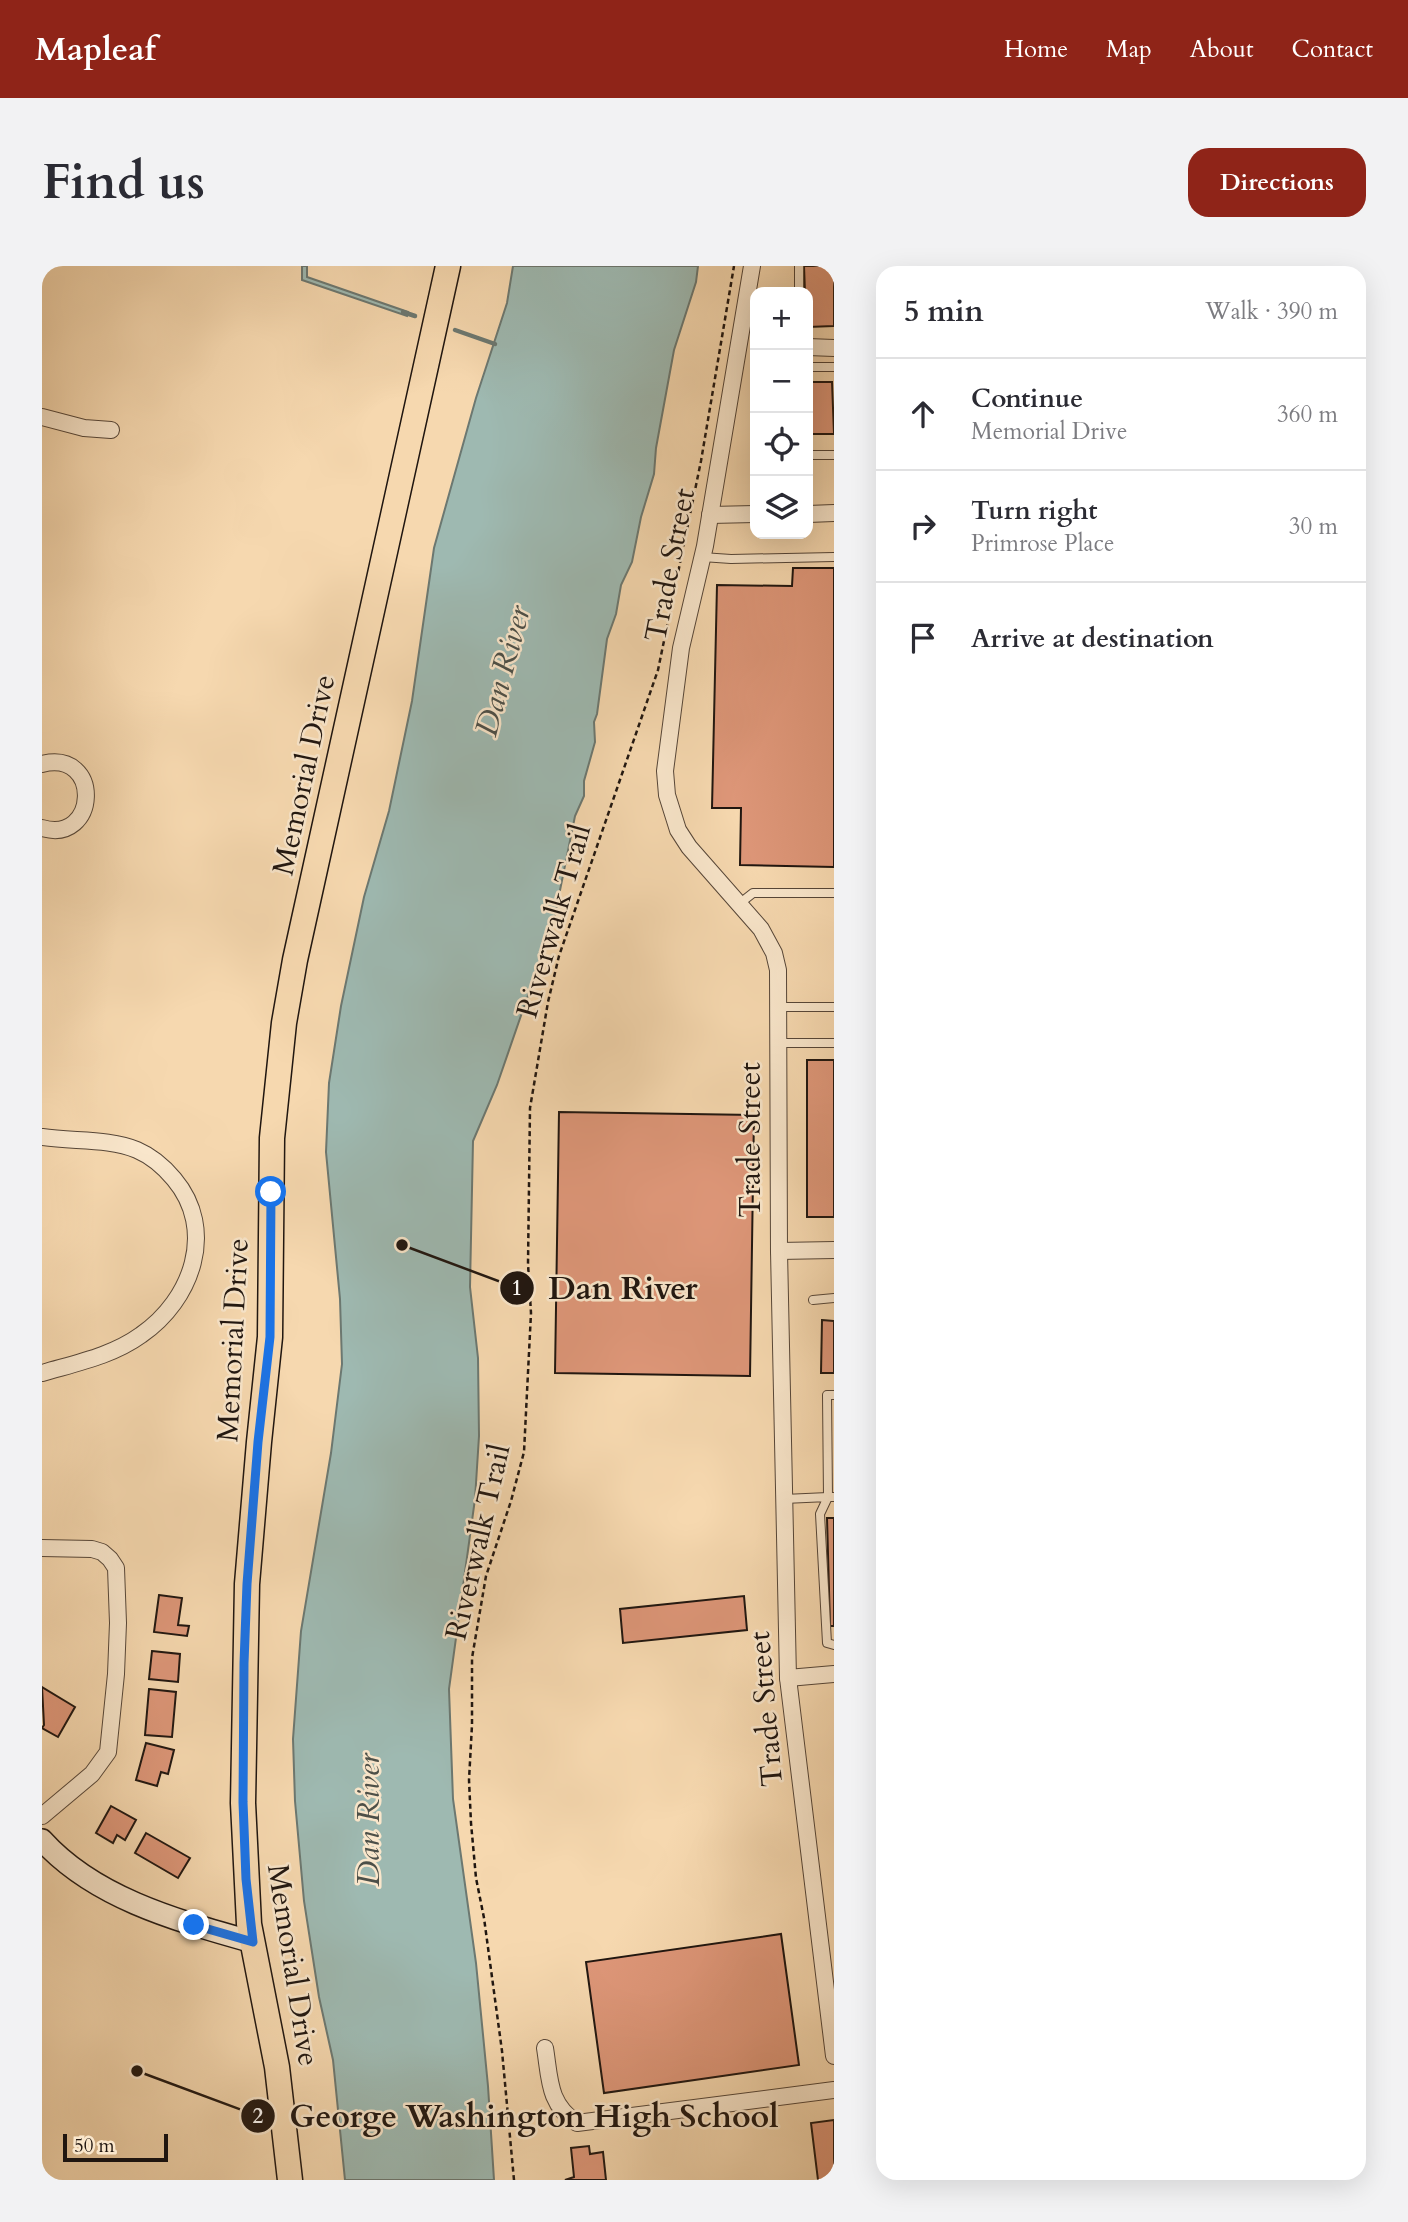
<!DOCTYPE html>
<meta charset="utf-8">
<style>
body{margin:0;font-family:Cardo,serif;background:#f2f2f3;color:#2b2b33}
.controls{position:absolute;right:21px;top:21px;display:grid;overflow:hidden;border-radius:14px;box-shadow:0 7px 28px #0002}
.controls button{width:63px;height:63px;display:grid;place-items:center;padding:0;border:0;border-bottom:2px solid #e1e1e2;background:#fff;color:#2b2b33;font:35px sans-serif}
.scale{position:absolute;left:21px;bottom:18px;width:105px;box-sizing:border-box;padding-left:7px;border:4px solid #201610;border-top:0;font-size:19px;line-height:24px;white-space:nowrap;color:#201610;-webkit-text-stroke:5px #f9e6cb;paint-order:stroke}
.stop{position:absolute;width:21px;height:21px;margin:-16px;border:5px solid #1a73e8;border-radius:50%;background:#fff}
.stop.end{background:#1a73e8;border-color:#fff;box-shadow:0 2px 7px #0008}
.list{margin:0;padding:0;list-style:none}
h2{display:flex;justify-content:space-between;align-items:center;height:91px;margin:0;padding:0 28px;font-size:30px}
h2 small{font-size:23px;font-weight:400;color:#7c7c81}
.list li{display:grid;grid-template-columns:46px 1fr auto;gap:21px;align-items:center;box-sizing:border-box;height:112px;padding:0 28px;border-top:2px solid #e1e1e2}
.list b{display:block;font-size:26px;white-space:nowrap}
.list p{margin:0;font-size:23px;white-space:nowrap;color:#7c7c81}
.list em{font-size:23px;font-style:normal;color:#7c7c81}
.icon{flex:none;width:38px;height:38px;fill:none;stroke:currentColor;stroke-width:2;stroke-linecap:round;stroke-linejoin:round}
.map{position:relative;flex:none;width:792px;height:1914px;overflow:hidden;border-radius:21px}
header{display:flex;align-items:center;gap:42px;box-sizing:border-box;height:98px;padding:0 35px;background:#8f2418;color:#fff}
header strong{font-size:33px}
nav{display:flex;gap:38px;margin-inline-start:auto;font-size:24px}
.intro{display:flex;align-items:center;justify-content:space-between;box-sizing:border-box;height:168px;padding:0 42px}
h1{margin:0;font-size:49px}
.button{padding:18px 32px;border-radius:21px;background:#8f2418;color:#fff;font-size:24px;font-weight:700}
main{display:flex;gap:42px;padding:0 42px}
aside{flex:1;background:#fff;border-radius:21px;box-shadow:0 7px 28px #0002}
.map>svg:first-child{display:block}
.water{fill:#9eb9b1;stroke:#6c7871;stroke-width:2}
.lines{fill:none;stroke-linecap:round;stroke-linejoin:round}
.stream{stroke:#6c7871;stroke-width:4.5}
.building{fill:#dd9678;stroke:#201610;stroke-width:2}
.lane-casing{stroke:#564638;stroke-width:10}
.street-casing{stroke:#564638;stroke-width:18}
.secondary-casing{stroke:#201610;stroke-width:24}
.primary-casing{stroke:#201610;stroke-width:27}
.path{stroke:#201610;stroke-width:2.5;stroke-dasharray:5 3.5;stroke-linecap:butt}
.lane{stroke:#f9e6cb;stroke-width:8}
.street{stroke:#f9e6cb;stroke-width:16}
.secondary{stroke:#f9e6cb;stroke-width:21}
.primary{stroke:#f6d8af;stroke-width:24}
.route{stroke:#1a73e8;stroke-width:9}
.labels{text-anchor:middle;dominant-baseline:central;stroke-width:5;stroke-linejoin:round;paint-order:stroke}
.street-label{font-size:30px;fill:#201610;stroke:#f9e6cb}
.water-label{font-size:32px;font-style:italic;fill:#4c4f48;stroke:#f9e6cb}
.leader{fill:none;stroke:#201610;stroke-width:2.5}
.callout-dot{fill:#201610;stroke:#f9e6cb;stroke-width:2.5}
.mark-label{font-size:21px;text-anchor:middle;font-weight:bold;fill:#fff}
.callout-label{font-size:32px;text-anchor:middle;font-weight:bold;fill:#201610;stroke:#f9e6cb;stroke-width:5;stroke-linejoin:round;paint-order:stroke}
</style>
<header>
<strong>Mapleaf</strong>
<nav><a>Home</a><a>Map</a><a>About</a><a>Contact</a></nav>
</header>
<div class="intro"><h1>Find us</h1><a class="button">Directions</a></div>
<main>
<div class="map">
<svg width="792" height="1914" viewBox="0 0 792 1914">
<rect width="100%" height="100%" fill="#f6d8af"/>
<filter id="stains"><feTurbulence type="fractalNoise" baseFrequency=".00286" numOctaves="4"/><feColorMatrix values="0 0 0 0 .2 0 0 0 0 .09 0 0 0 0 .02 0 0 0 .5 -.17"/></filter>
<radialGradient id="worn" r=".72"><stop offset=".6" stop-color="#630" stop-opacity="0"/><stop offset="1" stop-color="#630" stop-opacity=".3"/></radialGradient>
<g class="water">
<polygon points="260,0 265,0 265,11 366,46 365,50 260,14"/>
<polygon points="471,0 656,0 654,16 632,84 614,182 612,208 599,251 590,296 579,319 574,348 565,373 555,448 552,456 553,476 542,515 542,530 533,550 512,654 455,819 431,875 428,1021 436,1092 437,1170 433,1233 407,1423 411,1533 434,1697 446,1820 452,1914 303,1914 291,1794 277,1731 262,1635 253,1535 251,1473 259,1365 289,1187 300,1098 298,1033 284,886 287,817 299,740 322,631 347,545 370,435 392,282 434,132 465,37"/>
</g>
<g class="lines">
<g class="stream">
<polyline points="361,46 373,50"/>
<polyline points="413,64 453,78"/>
</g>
</g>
<g class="building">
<polygon points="762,0 792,0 792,60 766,61 766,26 763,26"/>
<polygon points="766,116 790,116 792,168 766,168"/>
<polygon points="751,302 792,302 792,601 698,599 699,542 670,542 675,319 750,320"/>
<rect x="765" y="794" width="27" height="157"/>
<polygon points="517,846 712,849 708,1110 513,1107"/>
<polygon points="780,1054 792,1055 792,1107 779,1107"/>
<polygon points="785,1252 792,1252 792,1360 788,1360"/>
<polygon points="117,1329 140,1332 136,1359 147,1360 145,1370 112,1366"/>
<polygon points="702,1330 705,1364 581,1377 578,1343"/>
<polygon points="110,1385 138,1388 136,1416 107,1413"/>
<polygon points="0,1421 33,1441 16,1471 0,1462 2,1459"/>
<polygon points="107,1423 134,1426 130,1471 103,1469"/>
<polygon points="104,1477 132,1484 126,1508 119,1506 115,1520 94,1514"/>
<polygon points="69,1540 94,1554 83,1574 75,1569 71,1577 54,1567"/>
<polygon points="104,1567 148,1592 136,1612 93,1587"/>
<polygon points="739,1668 757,1799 562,1827 544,1696"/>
<polygon points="792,1854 792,1914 776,1914 769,1857"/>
<polygon points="547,1880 548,1888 561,1886 564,1914 523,1914 532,1911 529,1882"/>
</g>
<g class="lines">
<defs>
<g id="lane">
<polyline points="757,26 757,0"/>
<polyline points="766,101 792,101"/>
<polyline points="766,189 792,189"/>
<polyline points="660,291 689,293 792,291"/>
<polyline points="697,638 711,627 792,627"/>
<polyline points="736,741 792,741"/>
<polyline points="736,777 792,777"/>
<polyline points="771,1034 792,1032"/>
<polyline points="792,1129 785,1129 786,1231 792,1231"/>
<polyline points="742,1233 786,1231 778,1248 785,1377 792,1379"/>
</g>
<g id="street">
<polyline points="710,0 663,280 639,382 623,505 625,529 636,564 647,581 719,663 732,687 736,704 737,985 746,1412 792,1790"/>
<polyline points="766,81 792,82"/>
<polyline points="0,151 42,162 69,164"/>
<polyline points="766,248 792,247"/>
<polyline points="668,249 713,248"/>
<path d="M0,498C61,483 56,579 0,562"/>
<path d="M0,871C30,876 67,872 95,884C109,890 122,901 132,913C175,964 150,1034 99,1069C70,1090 34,1097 0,1107"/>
<polyline points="737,985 792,984"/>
<polyline points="0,1282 50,1283 60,1286 68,1293 74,1302 76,1357 74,1408 66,1486 50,1508 0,1550"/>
<polyline points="746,1412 792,1408"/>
<path d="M503,1782C508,1813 506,1838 535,1857L792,1824"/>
</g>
<path id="secondary" d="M0,1574C53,1633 137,1655 211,1676"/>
<polyline id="primary" points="248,1914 235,1801 207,1658 201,1537 205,1318 217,1176 228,1071 230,872 242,757 253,694 406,0"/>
</defs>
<use href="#lane" class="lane-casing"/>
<use href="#street" class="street-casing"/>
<use href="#secondary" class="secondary-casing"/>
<use href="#primary" class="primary-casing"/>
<polyline class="path" points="472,1914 460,1785 442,1652 434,1612 429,1557 427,1514 430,1459 430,1392 444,1310 469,1235 482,1186 489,1047 486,998 488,842 506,736 517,690 616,404 659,195 692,0"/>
<use href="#lane" class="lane"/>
<use href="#street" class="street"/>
<use href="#secondary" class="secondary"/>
<use href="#primary" class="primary"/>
</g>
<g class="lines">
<polyline class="route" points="152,1659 211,1676 204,1613 201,1536 202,1397 205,1318 216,1176 228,1071 229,926"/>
</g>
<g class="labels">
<g class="street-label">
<text transform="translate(628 299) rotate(-79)">Trade Street</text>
<text transform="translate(262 509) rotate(-78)">Memorial Drive</text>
<text transform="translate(512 655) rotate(-74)">Riverwalk Trail</text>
<text transform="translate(708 874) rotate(-90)">Trade Street</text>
<text transform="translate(191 1074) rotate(-87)">Memorial Drive</text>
<text transform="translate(436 1276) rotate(-77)">Riverwalk Trail</text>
<text transform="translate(724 1443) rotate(-95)">Trade Street</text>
<text transform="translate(251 1699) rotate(81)">Memorial Drive</text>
</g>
<g class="water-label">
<text transform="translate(461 405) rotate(-75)">Dan River</text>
<text transform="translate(327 1554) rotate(-90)">Dan River</text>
</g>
</g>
<path class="leader" d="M360 979L475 1022M95 1805L216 1850"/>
<g class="callout-dot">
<circle cx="360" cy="979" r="7"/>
<circle cx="95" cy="1805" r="7"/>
<circle cx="475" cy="1022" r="18"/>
<circle cx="216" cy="1850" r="18"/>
</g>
<g class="mark-label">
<text x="475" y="1029">1</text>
<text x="216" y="1857">2</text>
</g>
<g class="callout-label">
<text x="581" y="1033">Dan River</text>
<text x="492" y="1861">George Washington High School</text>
</g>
<rect width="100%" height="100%" filter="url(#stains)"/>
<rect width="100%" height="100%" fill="url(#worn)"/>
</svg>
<div class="controls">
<button>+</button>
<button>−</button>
<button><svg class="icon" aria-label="locate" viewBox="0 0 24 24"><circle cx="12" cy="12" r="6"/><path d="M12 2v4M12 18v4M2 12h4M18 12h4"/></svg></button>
<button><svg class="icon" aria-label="layers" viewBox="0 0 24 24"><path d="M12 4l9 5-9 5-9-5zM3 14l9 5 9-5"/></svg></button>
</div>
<div class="scale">50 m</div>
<div class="stop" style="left:229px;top:926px"></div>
<div class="stop end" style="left:152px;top:1659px"></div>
</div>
<aside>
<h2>5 min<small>Walk · 390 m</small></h2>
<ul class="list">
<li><svg class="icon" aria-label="ahead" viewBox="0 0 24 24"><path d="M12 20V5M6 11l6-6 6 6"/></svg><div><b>Continue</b><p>Memorial Drive</p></div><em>360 m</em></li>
<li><svg class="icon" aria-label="right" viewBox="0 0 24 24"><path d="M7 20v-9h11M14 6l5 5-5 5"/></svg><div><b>Turn right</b><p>Primrose Place</p></div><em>30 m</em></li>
<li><svg class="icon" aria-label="arrive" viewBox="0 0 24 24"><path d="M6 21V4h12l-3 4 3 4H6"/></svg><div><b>Arrive at destination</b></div></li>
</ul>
</aside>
</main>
